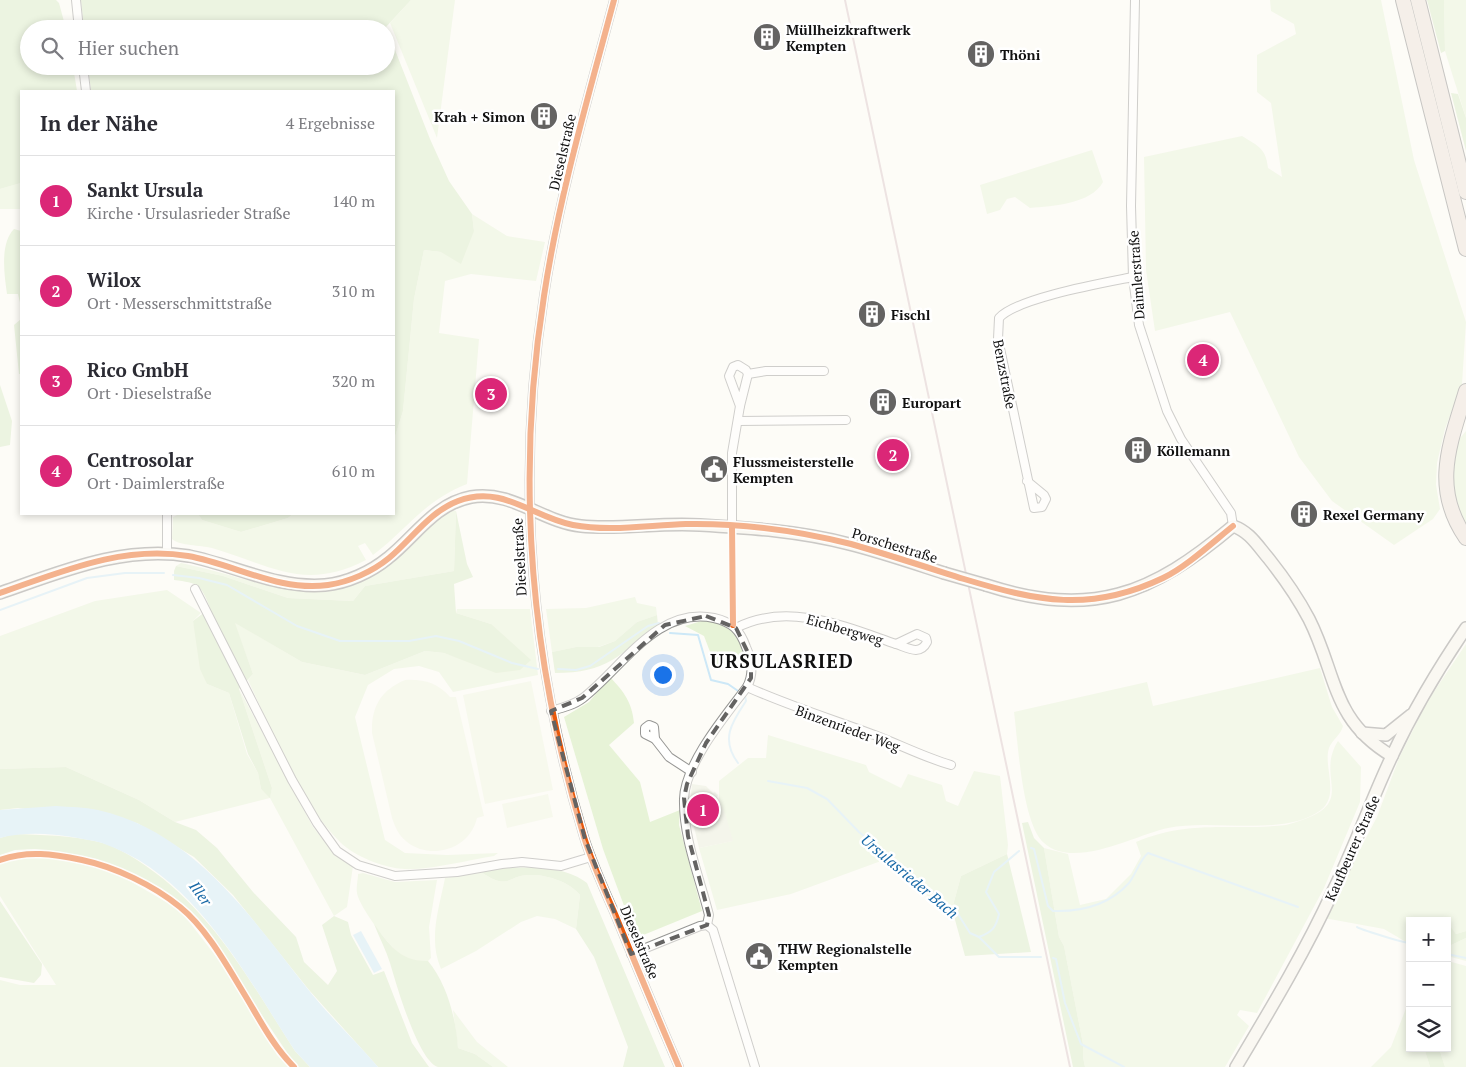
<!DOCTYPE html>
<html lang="de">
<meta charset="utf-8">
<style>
body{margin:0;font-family:"PT Serif",serif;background:#f7f7f7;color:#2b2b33}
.controls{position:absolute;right:15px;bottom:15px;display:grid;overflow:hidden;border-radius:0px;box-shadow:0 2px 8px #0003}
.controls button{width:45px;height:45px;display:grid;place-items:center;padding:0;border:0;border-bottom:1px solid #e1e1e2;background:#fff;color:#2b2b33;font:25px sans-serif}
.you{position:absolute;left:662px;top:674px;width:18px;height:18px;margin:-12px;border:4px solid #fff;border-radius:50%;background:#1a73e8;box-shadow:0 0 0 8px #1a73e833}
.badge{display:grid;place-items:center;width:32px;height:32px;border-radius:50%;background:#db2777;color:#fff;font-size:16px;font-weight:700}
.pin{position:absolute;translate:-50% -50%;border:2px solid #fff;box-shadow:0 1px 5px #0006}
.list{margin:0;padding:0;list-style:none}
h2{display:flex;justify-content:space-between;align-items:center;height:65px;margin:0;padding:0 20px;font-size:21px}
h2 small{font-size:16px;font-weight:400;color:#7c7c81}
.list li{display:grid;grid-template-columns:32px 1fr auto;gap:15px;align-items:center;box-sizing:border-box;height:90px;padding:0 20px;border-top:1px solid #e1e1e2}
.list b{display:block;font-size:19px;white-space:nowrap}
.list p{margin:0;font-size:16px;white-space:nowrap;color:#7c7c81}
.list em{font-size:16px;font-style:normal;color:#7c7c81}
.icon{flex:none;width:28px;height:28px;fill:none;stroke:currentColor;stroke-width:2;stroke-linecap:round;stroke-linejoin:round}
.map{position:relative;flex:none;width:1466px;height:1067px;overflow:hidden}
.search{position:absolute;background:#fff;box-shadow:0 2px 8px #0003;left:20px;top:20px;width:375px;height:55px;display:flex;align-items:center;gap:12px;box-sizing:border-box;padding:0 18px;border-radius:28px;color:#7c7c81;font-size:19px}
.panel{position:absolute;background:#fff;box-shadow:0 2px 8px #0003;left:20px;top:90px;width:375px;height:425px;border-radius:0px}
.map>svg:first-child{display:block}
.green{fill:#e7f3d7}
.forest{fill:#d8eac5}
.cemetery{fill:#e9eedb}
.pitch{fill:#f0f6e1}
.water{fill:#cde8f7}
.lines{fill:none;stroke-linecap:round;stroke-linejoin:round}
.stream{stroke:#cde8f7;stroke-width:2}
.street-casing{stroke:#979795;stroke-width:10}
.secondary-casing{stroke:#8e8d8b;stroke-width:14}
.highway-casing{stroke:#858482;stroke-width:16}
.street{stroke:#fffffe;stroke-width:8}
.secondary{stroke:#f6f4eb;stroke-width:11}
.highway{stroke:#eae1d8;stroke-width:14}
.rail{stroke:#d9c6c7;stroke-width:2}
.secondary-bridge-casing{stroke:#8e8d8b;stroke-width:14;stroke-linecap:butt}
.secondary-bridge{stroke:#f6f4eb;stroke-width:11}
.cycleway-casing{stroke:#fff;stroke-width:9}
.cycleway{stroke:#e8590c;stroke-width:6}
.marked{fill:none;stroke:#646362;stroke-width:4;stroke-dasharray:10 6;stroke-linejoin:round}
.labels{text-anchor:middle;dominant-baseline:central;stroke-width:5;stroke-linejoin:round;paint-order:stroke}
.poi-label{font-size:14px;font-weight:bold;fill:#111;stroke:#fff;text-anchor:start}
.street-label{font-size:14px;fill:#111;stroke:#fff}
.water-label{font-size:15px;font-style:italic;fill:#1768a6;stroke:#fff}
.district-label{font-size:19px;font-weight:bold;letter-spacing:1px;fill:#111;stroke:#fff}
</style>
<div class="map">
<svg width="1466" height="1067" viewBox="0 0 1466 1067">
<rect width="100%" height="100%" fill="#fdfcf7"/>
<g class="green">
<polygon points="411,0 455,0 437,138 390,23"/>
<path d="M1270,0H1381L1414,160L1466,322L1462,384L1445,429L1437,463L1436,485L1440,509L1433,519L1394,545L1332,501L1299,457L1230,312L1155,331L1146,270L1144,157L1242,136C1258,146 1266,148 1268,168L1282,177L1271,103L1257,92V55L1296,34L1294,24L1271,11Z"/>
<polygon points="1444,0 1466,0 1466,118 1445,51"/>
<path d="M1092,150L1103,182C1091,204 1053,206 1030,208L1015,197L1007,199L1000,210L987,214L980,185Z"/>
<polygon points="21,183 21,209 0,209 0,189"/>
<path d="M472,214L507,236L545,242L536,281L471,274L445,281L439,333L479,339L467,484C422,502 409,528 373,555L365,543L358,546L366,560C304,592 271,565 212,548C200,545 180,546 172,539L173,517L179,514H198L202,520L241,532L288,518L293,514H394V440L403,411L414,299L424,250L441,252L474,231Z"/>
<polygon points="1466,431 1466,528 1452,486 1456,443"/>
<path d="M451,510L456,511L454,571L365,586L353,601L288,598L223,576L176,566L181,563C261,579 319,618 393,560C412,545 429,523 451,510Z"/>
<polygon points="167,590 201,613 193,621 207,684 229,693 247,754 258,773 261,789 270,797 272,788 239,689 313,827 334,853 353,866 347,907 334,916 270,798 175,822 139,800 66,767 0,769 0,636 95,601"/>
<polygon points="635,597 637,603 656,607 657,615 637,622 615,641 598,647 576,647 552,652 546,609 586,608"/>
<path d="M457,609H530L538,675L453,692L439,672L419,666L394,669L368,685L355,717L385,840L405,853L447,855L498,853L494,856C467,860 421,873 395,868C378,865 353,855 340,842C299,801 273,733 248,680L253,674L234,622L302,662L365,675L425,651L444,653L462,659L491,624L456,613Z"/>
<path d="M705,620C733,627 737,632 746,659L715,665L704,636L685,626Z"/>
<polygon points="1466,644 1466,931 1456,934 1450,927 1447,926 1447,921 1410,921 1410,932 1406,942 1384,929 1324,918 1377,817 1399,758 1427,702"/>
<path d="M1320,668L1332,707L1343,726C1341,735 1331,741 1329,748C1323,766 1340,795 1321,810C1283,838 1213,818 1168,828C1135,835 1074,870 1044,843C1022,824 1018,742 1014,712L1147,682L1153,706Z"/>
<path d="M610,677C624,692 632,702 634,723L609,745L640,782L650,822L680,810L679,825L702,911L636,938L603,849L564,717L589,702Z"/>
<polygon points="768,735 866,765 869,772 901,788 908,774 942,785 946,801 958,806 974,771 1000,776 1008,845 1007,854 961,876 952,909 953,915 881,861 791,894 717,910 699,848 732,841 719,799 719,781 748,758 766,758"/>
<path d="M1338,741L1361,767L1360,802L1324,888L1257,1013L1240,1010L1237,1015L1249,1026L1225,1067H1085L1083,1057V1044L1064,946L1059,937L1044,848L1068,854L1080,905L1106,899L1131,874L1141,856L1136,842C1190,819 1232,831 1286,825C1364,805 1313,781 1338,741Z"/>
<polygon points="37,855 94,865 123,877 180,910 228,972 277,1055 289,1067 0,1067 0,980 20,985 56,985 0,896 0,862 16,856"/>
<path d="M481,872C509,891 506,876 529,875C546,874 570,882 580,895L576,929L555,919L537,916L521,922L476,951L441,969C428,939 439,909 445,878Z"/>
<path d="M363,873L395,882L437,880L429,927L431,958L428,961C420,961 412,962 405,958C392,951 359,907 357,893C356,887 358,880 358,874Z"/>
<polygon points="1466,938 1466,961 1447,956 1447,947"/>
<polygon points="1448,961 1466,966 1466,1067 1445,1067 1439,1048 1447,1048"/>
<polygon points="1410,998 1410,1048 1424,1048 1430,1067 1371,1067 1391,1047"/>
<polygon points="453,1010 477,1042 508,1067 493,1067 475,1054 458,1048"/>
</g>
<g class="forest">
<polygon points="0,0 56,0 59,3 66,29 29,29 29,66 73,66 77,91 21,91 21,183 0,189"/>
<polygon points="81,0 411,0 386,27 430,139 449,181 472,214 474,231 461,264 441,252 424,250 414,299 403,411 394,440 394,91 91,91 88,66 386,66 386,29 84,29"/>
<polygon points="1427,0 1444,0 1445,51 1441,53"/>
<polygon points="1451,93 1458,94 1466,118 1466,151"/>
<path d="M14,229L21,231V307L18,294H7C4,273 0,243 14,229Z"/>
<polygon points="21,319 21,374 19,374 14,325"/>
<polygon points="0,385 12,421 10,445 0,447"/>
<path d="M456,511L467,564L473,577L454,584L456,613L491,624L531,660L520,670L496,673L444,653L425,651L365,675L302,662L235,623L253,674L239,689L272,788L270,798L261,789L258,773L248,754L229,693L207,684L200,669L193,621L210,608C201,584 198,583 174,580V571L176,566L223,576L288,598L353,601L365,586L454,571Z"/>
<polygon points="198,514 293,514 288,518 241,532 202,520"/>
<path d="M657,615L658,625C620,655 607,673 555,673L552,652L576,647H599L615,641L637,622Z"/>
<polygon points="66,767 139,800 175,822 196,830 217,848 253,892 296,937 304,962 328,985 337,971 322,925 334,916 348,922 351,935 373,975 384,971 412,1043 429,1067 378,1067 309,990 233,895 194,857 137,823 18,808 0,810 0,769"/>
<polygon points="1028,822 1034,838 1044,848 1059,937 1064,946 1083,1044 1083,1057 1085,1067 1073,1067 1022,823"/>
<path d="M13,834C42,835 71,835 99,842C116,846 133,857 146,866C213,912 252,984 295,1051L310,1067H299L288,1054L204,929L183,905L165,892L126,871L96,859L35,849L15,850L0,855V838Z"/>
<polygon points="1007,854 1031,952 965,956 952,909 961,876"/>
<path d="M502,868C529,867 565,865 587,883L665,1067H623L628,1047L594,957L576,929L580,895C570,882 546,874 529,875C506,876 509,891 481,872Z"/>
<polygon points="0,901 42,964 41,975 34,983 0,977"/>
<path d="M374,924C389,944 400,962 428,961C447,984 456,1018 458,1048L475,1054L493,1067C480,1067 449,1067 438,1067C418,1061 396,983 390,963C386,950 379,937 374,924Z"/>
<polygon points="1447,926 1450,926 1456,934 1466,931 1466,938 1447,947"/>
<polygon points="1424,1048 1439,1048 1445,1067 1430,1067"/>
</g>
<polygon class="cemetery" points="692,784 706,786 713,793 715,792 718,795 717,797 725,813 733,841 699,848 692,818 716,817 714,802 690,804"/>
<g class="pitch">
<path d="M405,680C424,679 438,683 450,697H456L484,816L477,818C470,849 431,861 407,842C399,836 395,827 392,818L372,733C371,707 381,690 405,680Z"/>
<polygon points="531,681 553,790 485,804 463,695"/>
<polygon points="548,794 553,817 507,828 502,804"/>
</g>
<g class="water">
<path d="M56,806C70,807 84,807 98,810C194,832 250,916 307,988C329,1016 355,1040 378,1067H310L295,1051C244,973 195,875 102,843C92,840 81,839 72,837C49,833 22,832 0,838V810Z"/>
<polygon points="361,931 382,969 374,973 353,935"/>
</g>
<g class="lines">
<g class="stream">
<polyline points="173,575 199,578 227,585 297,626 340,641 409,641 436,636 459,641 512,663 538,669"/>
<polyline points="0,610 87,578 125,573 164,573"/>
<polyline points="670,633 698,635 711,680 728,684 741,693"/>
<polyline points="558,669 576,670 590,666 648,626 659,623"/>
<path d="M738,763C720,739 732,722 746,701L745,696"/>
<path d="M768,781L807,788L827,799L859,832L956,911L970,933L979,937C992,932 996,928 999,914L986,892L994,872L1019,851"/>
<path d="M1031,848L1034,849L1048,906L1053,911C1082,912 1109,905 1129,883C1136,874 1139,861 1148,853L1298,907"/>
<path d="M1357,927C1359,929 1404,943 1410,943"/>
<polyline points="979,937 999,957 1041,957"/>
<polyline points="1447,954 1466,958"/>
<polyline points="1053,958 1056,959 1065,1003 1081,1044 1124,1067"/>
</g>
<defs>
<g id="street">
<polyline points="76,0 79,29"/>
<path d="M614,0C588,98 559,196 544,296C515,480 530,659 584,837C592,863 604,889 615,914C636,965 657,1016 679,1067"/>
<polyline points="1135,0 1131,206 1133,277 1139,325 1167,411 1181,439 1231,513 1233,526"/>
<polyline points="83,66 86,91"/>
<polygon points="738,365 746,370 748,374 740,406 729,376 733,367"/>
<polyline points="748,374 766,371 824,371"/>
<polyline points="738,421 846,420"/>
<path d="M1027,481L1044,495L1046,499L1042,507L1034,508L998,339L999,318C1017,298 1103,283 1133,277"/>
<polyline points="167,514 167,553"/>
<polyline points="732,527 732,453 740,406"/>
<polyline points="195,589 292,780 317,823 337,851 358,865 395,876 457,872 502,864 522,862 561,866 591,857"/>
<path d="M736,628C788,601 846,627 896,644"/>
<path d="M917,634L926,638L927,642C920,656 908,648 896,644Z"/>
<path d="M747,687C787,705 828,718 869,733C897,743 923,757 951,765"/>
<path d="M551,711C562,708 574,705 583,698C622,668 657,606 714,618C732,622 740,630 746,647C752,660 754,674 747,687C726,715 685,763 684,799C683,838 700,878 709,915L707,925"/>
<polygon points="649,725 654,727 655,739 645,734 645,728"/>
<polyline points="655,739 669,757 692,772"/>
<polyline points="707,925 713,930 755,1067"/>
<polyline points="631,954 700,926 707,925"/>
</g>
<g id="secondary">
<path d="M986,585C1092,619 1151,595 1233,526C1250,532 1257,545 1269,559C1284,578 1298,598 1309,619C1337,674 1331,720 1392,756"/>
<path d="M0,593C61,572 123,545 189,556C234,565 277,589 325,585C347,583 371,572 388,558C415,537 434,504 471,497C512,490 542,522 581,526C620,530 661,522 700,525C750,528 800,531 849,544C881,552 913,563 944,573"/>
<polyline points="1362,733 1386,735 1411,715"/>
<path d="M1236,1067C1270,1010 1305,952 1333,891C1355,847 1371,800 1392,756C1413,711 1438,669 1466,628"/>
</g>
<g id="highway">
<polyline points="1403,0 1466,249"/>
<polyline points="1418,0 1466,192"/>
<path d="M1466,391C1450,444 1431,487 1466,538"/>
</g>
</defs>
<use href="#street" class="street-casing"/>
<use href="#secondary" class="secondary-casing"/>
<use href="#highway" class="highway-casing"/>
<use href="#street" class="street"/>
<use href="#secondary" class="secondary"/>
<use href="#highway" class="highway"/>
<polyline class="rail" points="845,0 1070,1067"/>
<defs>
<polyline id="secondary-bridge" points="944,573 986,585"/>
</defs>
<use href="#secondary-bridge" class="secondary-bridge-casing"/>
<use href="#secondary-bridge" class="secondary-bridge"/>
<defs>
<g id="cycleway">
<path d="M614,0C588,98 559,196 544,296C515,480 530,659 584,837C592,863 604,889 615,914C636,965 657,1016 679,1067"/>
<polyline points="732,527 733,625"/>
<path d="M0,593C61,572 122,545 188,556C234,564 279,592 328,585C349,582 372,572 389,558C412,539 429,512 458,501C502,484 532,517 573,525C610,532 649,525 686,524C740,523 799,531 851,544C889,555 926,567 964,579C1037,601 1090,613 1163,578C1186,567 1213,542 1233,526"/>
<path d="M0,860C28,850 53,854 82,860C115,867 153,885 180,907C206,928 226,964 243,992C259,1018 272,1045 294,1067"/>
</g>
</defs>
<use href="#cycleway" class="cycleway-casing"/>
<use href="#cycleway" class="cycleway"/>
</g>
<path d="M0 0H1466V1067H0ZM706,616L736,628L751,659V678L706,743L687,784L684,798L688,836L709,915L707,925L631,954L585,839L551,711L582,698L665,625Z" fill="#fdfcf7" fill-opacity=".55" fill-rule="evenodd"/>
<path class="marked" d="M706,616L736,628L751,659V678L706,743L687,784L684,798L688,836L709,915L707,925L631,954L585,839L551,711L582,698L665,625Z"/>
<defs>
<symbol id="building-disc" viewBox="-11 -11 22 22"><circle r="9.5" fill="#646362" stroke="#fff"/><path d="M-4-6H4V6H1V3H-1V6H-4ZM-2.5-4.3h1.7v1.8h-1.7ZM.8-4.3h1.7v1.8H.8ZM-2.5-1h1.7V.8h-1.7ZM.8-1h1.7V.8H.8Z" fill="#fff"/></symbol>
<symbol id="civic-disc" viewBox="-11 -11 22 22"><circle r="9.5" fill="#646362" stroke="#fff"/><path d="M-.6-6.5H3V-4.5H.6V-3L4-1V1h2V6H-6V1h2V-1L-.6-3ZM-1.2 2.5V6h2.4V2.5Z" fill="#fff"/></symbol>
</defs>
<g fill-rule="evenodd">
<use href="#building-disc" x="751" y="21" width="32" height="32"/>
<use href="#building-disc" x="965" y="38" width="32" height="32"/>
<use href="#building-disc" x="528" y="100" width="32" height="32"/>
<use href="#building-disc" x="856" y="298" width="32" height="32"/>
<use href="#building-disc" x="867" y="386" width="32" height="32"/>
<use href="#building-disc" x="1122" y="434" width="32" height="32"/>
<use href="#civic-disc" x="698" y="453" width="32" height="32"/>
<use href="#building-disc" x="1288" y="498" width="32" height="32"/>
<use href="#civic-disc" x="743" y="940" width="32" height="32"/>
</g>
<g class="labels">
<g class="poi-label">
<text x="786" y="29">Müllheizkraftwerk<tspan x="786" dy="16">Kempten</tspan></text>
<text x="1000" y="54">Thöni</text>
<text x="525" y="116" text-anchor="end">Krah + Simon</text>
<text x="891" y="314">Fischl</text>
<text x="902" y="402">Europart</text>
<text x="1157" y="450">Köllemann</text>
<text x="733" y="461">Flussmeisterstelle<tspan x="733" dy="16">Kempten</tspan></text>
<text x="1323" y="514">Rexel Germany</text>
<text x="778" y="948">THW Regionalstelle<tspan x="778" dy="16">Kempten</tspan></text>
</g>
<g class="street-label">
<text transform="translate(562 152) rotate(-77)">Dieselstraße</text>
<text transform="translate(1136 275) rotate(-94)">Daimlerstraße</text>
<text transform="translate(1005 374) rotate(79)">Benzstraße</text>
<text transform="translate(895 545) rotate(17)">Porschestraße</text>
<text transform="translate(519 557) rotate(-93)">Dieselstraße</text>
<text transform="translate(845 629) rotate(16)">Eichbergweg</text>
<text transform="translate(848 728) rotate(20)">Binzenrieder Weg</text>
<text transform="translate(1352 848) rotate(-66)">Kaufbeurer Straße</text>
<text transform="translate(640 942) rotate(67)">Dieselstraße</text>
</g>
<g class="water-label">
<text transform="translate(910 876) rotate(40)">Ursulasrieder Bach</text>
<text transform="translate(201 893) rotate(53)">Iller</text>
</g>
<g class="district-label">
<text x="782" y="660">URSULASRIED</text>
</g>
</g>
</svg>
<div class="controls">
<button>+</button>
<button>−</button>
<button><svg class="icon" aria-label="layers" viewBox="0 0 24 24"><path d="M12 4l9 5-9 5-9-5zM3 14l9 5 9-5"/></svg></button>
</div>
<div class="you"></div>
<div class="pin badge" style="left:703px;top:810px">1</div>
<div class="pin badge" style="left:893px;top:455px">2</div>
<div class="pin badge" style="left:491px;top:394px">3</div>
<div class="pin badge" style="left:1203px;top:360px">4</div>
<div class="search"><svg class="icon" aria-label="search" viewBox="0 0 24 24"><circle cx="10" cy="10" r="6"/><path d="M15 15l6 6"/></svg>Hier suchen</div>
<section class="panel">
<h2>In der Nähe<small>4 Ergebnisse</small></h2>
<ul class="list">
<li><span class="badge">1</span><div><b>Sankt Ursula</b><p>Kirche · Ursulasrieder Straße</p></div><em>140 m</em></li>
<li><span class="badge">2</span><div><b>Wilox</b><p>Ort · Messerschmittstraße</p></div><em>310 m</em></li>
<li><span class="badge">3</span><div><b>Rico GmbH</b><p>Ort · Dieselstraße</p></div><em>320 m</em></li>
<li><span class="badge">4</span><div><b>Centrosolar</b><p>Ort · Daimlerstraße</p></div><em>610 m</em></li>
</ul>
</section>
</div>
